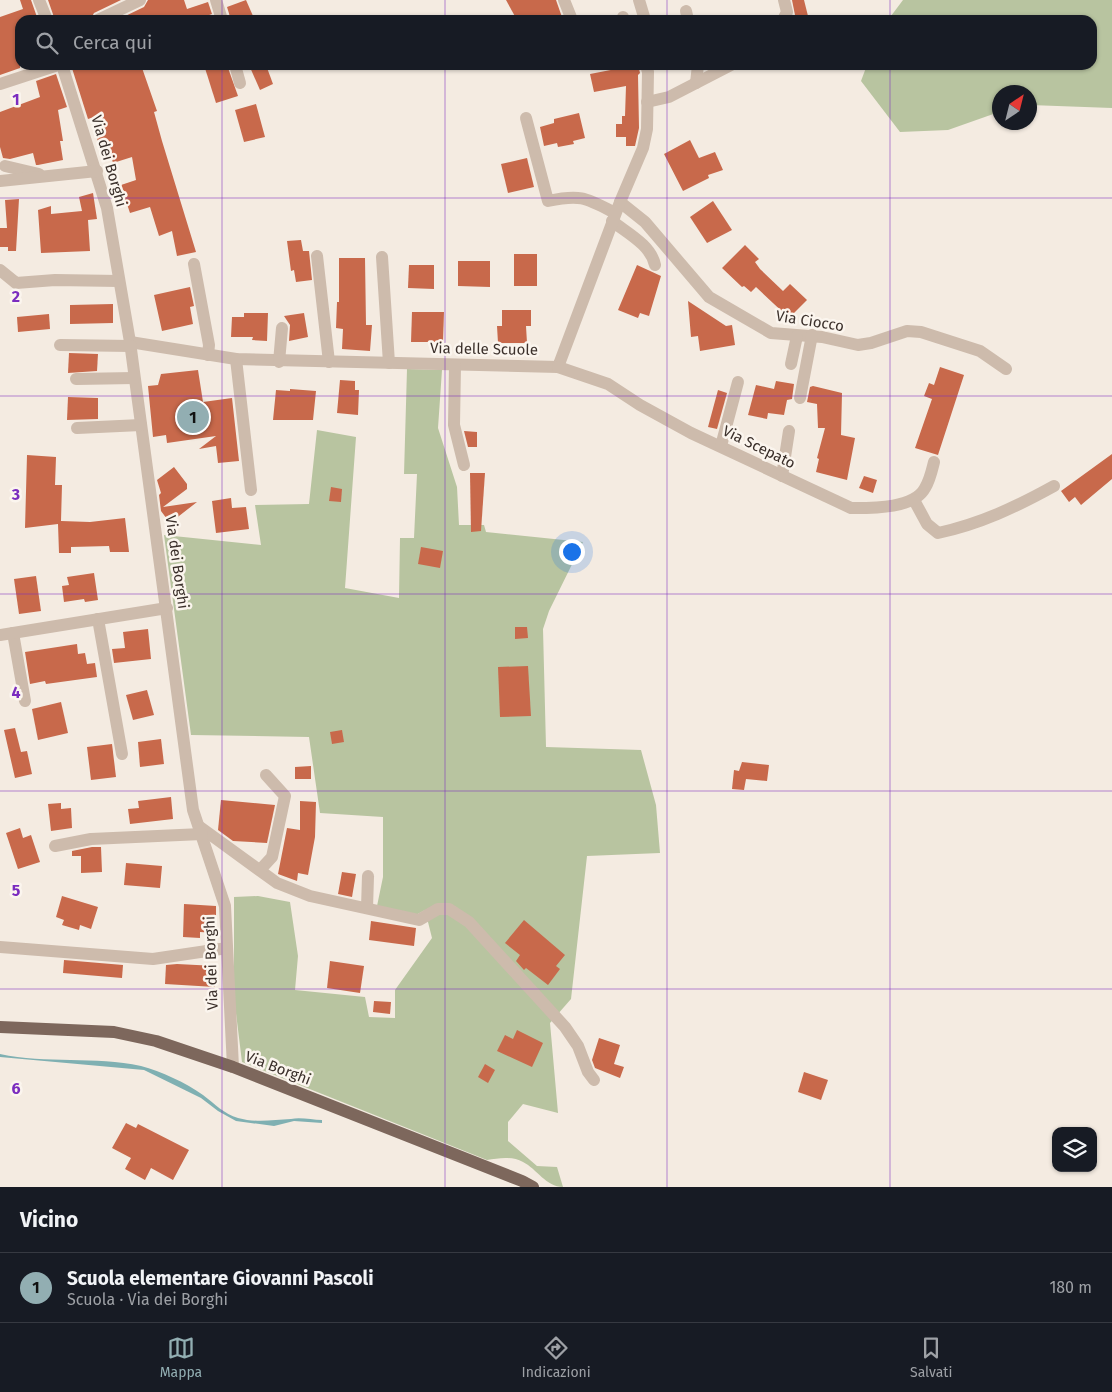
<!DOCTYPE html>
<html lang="it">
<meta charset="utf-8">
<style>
body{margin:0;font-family:"Fira Sans",sans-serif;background:#20242c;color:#f1f3f6}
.controls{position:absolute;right:15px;bottom:15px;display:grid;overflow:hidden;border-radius:10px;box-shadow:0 1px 4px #0004}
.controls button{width:45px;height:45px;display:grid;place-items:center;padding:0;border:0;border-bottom:1px solid #363941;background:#171b24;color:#f1f3f6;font:25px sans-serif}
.compass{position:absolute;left:992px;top:85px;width:45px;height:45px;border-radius:50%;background:#171b24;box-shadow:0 1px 4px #0004;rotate:35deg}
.you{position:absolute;left:571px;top:551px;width:18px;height:18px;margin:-12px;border:4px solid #fff;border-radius:50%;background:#1a73e8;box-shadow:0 0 0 8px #1a73e833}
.badge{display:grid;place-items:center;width:32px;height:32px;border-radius:50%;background:#92aeb2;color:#111;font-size:16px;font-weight:700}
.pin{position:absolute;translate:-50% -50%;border:2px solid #fff;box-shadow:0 1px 5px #0006}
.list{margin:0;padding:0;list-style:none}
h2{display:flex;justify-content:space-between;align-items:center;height:65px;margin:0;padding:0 20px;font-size:21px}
h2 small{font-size:16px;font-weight:400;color:#9ea1a6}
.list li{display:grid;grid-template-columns:32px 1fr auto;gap:15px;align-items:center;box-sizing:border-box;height:70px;padding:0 20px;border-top:1px solid #363941}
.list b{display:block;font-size:19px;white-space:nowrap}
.list p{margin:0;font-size:16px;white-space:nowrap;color:#9ea1a6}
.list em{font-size:16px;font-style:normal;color:#9ea1a6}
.icon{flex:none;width:28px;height:28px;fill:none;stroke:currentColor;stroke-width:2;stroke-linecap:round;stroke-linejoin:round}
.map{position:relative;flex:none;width:1112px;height:1187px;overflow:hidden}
.search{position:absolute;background:#171b24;box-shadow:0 1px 4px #0004;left:15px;right:15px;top:15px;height:55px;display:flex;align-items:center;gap:12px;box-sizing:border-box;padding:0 18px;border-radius:15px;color:#9ea1a6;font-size:19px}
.sheet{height:135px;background:#171b24}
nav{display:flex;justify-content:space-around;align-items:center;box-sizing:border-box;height:70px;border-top:1px solid #363941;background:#171b24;font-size:14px;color:#9ea1a6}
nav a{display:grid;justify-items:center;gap:2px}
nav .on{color:#92aeb2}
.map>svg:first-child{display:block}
.green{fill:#b8c4a0}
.water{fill:#7fb0b2}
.building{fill:#c8694b}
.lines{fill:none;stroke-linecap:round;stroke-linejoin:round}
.minor{stroke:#cdbbac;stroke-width:12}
.major{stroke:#7d675c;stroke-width:12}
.grid{fill:none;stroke:#7b2cbf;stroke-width:1;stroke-opacity:0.55}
.labels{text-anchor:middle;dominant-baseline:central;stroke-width:5;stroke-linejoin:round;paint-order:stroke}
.street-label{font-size:15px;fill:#3b302b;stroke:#fbf5ee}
.grid-label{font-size:16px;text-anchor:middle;font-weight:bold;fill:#7b2cbf;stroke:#fbf5ee;stroke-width:5;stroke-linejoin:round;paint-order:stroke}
</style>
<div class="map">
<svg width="1112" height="1187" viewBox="0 0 1112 1187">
<rect width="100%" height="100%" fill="#f4ebe1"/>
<g class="green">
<polygon points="903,0 1112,0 1112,108 1030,105 1030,92 1000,92 999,112 948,130 900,132 861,81 867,65 1092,65 1092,20 888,20"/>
<path d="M407,369L442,370L438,428L457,487L459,525H484L486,532L583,542L549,611L543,629L546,747L641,750L656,805L660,853L587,856L571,999L550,1023L558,1113L523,1104L508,1122V1141L537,1166L557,1167L563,1187C546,1187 537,1169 523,1162C512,1156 499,1158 487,1160L242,1062L234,997V897L258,896L290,902L298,956L295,990L365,997L369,1017L395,1018V990L432,938L425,910L416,915L377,906L383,877V817L320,813L309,737L191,735L164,535L261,545L255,505L309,504L317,430L356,437L345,588L399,598L400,538H414L417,474H404Z"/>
</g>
<path class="water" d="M0,1054C46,1064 95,1056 141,1066C161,1071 186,1083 203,1095C215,1104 224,1114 238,1118C256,1123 273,1120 291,1119C301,1117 312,1120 322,1120V1123L294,1121L274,1126L236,1121L218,1111L201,1098L144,1070L0,1057Z"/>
<g class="building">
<polygon points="20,0 31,0 38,20 20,20 20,68 0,75 0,17 23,9"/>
<polygon points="48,0 121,0 94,13 90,20 55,20"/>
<polygon points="148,0 184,0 187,9 208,2 212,14 195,20 117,20 144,7"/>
<polygon points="246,0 253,16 242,20 231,20 227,7"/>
<polygon points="506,0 556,0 563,20 517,20"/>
<polygon points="792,0 804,0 809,20 796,20"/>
<polygon points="71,65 141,65 157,111 154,112 162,141 196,252 177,256 172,231 159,236 150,207 130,213 127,204 124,205 120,189 122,188 121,185 136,180 132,157 113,163 112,159 104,162 91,118 88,119"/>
<polygon points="204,65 227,65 238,96 216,103"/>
<polygon points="249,65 266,65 273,84 260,90"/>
<polygon points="620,65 638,65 640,73 638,75 639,128 635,146 626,146 626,137 616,137 616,124 622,124 622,116 625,116 626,86 594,92 590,74 621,68"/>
<polygon points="56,74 67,107 58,110 63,141 60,141 63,160 38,165 36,165 33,153 10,159 3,158 0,147 0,112 40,97 36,81"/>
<polygon points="256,104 265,137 244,142 235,110"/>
<polygon points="579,113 585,138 573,141 574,144 558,147 557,143 544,146 540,127 554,123 554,119"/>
<polygon points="690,140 699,158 715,152 723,170 708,175 709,178 683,191 664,154"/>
<polygon points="527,158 534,187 508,193 501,164"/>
<polygon points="93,193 97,219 88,220 90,251 41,253 38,210 51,206 51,214 82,211 79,197"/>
<polygon points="19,199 16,251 8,251 8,247 0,247 0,228 7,228 5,200"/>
<polygon points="713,201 732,230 707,243 690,217"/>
<polygon points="301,240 303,251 309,251 312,280 296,282 294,270 291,271 287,241"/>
<polygon points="745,245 759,259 755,262 760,269 783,291 790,284 807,300 789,318 756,287 751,292 744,286 742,287 722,268"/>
<rect x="514" y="254" width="23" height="32"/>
<polygon points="339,258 365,258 366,325 372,325 370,351 342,349 343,329 336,328 337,302 339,302"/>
<polygon points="458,261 490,261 490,287 458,286"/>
<polygon points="409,265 434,265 434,289 408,288"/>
<polygon points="637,265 661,276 649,316 640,313 638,318 618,310"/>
<polygon points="190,287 194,306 190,307 193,324 162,331 154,295"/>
<polygon points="688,301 726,326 732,325 735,345 700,351 698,336 691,337"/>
<polygon points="113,304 113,323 70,324 70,305"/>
<polygon points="502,310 531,310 531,326 526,326 527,343 498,343 497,326 502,326"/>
<polygon points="412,312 444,312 443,342 411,342"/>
<polygon points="244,313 268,313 267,341 252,340 253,337 231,337 232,317 244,317"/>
<polygon points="304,313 308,337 289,341 290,325 284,316"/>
<polygon points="49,314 50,329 18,332 17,317"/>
<polygon points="69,353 98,354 97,371 68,373"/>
<polygon points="940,367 964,375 938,455 915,448 932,399 924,396 929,383 934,385"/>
<polygon points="198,370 203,402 232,398 239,461 218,463 216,446 199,449 216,436 167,443 166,435 153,437 148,386 158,385 161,374"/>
<polygon points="340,380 355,381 355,390 359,390 358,415 337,413"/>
<polygon points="776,381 794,384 792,399 787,400 784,415 768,413 767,419 748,415 756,385 774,389"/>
<polygon points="813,386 842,393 841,435 855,438 847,480 816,472 819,459 817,458 825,428 818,428 817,404 807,402 810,387"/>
<polygon points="290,389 316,391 313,420 273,420 276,390 290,391"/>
<polygon points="718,390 727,393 717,429 708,427"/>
<polygon points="68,397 98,398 98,419 67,420"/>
<polygon points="464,431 477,432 477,447 468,447"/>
<polygon points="1112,454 1112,479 1081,505 1075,497 1069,502 1061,491"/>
<polygon points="27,455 56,457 55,485 62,485 61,521 90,522 125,518 129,552 110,552 109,546 71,547 71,553 59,553 58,524 25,528"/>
<polygon points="174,467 187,484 187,489 163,507 197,502 170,523 161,511 159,495 161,493 157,480"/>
<polygon points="470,473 485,473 481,531 471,532"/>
<polygon points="864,476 877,480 873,493 859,488"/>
<polygon points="331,487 342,489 341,502 329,501"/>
<polygon points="231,498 232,508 246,507 249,529 216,533 212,501"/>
<polygon points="421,547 443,551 440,568 418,564"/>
<polygon points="94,573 98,600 85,602 84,599 64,602 62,586 69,585 67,577"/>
<polygon points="36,576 41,611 19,614 14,579"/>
<polygon points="515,627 527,627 528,638 515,639"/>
<polygon points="148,629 151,659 114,663 112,649 125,648 123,632"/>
<polygon points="77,644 78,654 85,653 87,664 95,663 97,677 46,684 45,681 30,684 25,652"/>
<polygon points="528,666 531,716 500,717 498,667"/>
<polygon points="147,690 154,715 133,720 126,695"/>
<polygon points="61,702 68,733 38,740 32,709"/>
<polygon points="15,728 21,752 27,751 32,774 15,778 4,730"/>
<polygon points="342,730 344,742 332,744 330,732"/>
<polygon points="161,739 164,764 140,767 138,742"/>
<polygon points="112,744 116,777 91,780 87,747"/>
<polygon points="742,762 769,765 767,781 746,779 744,790 732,789 734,770 739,771"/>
<polygon points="311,766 311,779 295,779 295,767"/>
<polygon points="171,797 173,819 130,824 128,809 139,808 138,801"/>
<polygon points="221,800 275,805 267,843 233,841 218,830"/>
<polygon points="300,801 316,802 315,837 308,875 298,873 297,881 278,874 287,828 300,830"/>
<polygon points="61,803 61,809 71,808 72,828 51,831 48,804"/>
<polygon points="20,828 23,838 31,835 40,862 18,869 6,833"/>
<polygon points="92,847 101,847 102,872 81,873 81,856 72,856 72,851"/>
<polygon points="126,863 162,866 160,888 124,885"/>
<polygon points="342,872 356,874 352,897 338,894"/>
<polygon points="62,896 98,907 91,929 80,925 79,930 62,925 64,920 56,917"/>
<polygon points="184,904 216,906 216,933 200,932 200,938 183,937"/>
<polygon points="524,920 565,955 556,966 560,969 548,985 526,968 524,970 516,961 520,955 505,943"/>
<polygon points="371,921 416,928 414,946 369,940"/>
<polygon points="64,960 123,965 122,978 63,973"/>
<polygon points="330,961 364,966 360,993 327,988"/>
<polygon points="177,964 216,966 215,987 165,984 166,965"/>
<polygon points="374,1001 391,1002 390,1014 373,1012"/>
<polygon points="517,1030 543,1043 532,1067 497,1051 505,1035 513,1039"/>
<polygon points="599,1038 620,1045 614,1064 624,1067 620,1078 595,1068 592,1060"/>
<polygon points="485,1064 495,1070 488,1083 478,1077"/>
<polygon points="804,1072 828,1080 821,1100 798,1092"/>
<polygon points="126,1123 136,1128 138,1124 189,1150 173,1180 151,1168 145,1180 125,1169 131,1158 112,1148"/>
</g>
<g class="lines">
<g class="minor">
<polyline points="39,0 47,20"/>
<polyline points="216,0 222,20"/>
<polyline points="564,0 572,20"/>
<polyline points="639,0 645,20"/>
<polyline points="686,11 688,20"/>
<polyline points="623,17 623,20"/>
<polyline points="98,20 140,0"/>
<polyline points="783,20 787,12 784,0"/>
<polyline points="62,65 107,208 130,342 193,810 225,906 233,1067"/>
<polyline points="235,65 240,83"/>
<polyline points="696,83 698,65"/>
<polyline points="0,84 58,65"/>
<polyline points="647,102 669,97 731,65"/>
<path d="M526,118L548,201C581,194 586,198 615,213"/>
<polyline points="5,166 39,174"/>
<polyline points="0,181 97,171"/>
<polyline points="620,202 645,222 709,297 771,333 822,337 858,345 871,343 907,331 921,332 980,351 1006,369"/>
<path d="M612,221C627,233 651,245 655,265"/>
<polyline points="317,256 329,362"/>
<polyline points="382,257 389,363"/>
<polyline points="194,264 209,345 208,355"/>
<polyline points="0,270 16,283 55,280 119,281"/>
<polyline points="130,342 236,359 558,367 620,202 643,148 647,129 648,72 646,65"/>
<polyline points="60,345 131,346"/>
<polyline points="236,359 251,490"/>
<polyline points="279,362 282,328"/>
<polyline points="791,364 797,336"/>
<polyline points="455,365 454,425 464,465"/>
<path d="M558,367L608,384L640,405L691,433L851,508C871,508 914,509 925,488C930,480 932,470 934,462"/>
<polyline points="76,379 134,378"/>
<polyline points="800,398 812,335"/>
<polyline points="77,428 141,425"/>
<polyline points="721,446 738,382"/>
<polyline points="782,476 789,431"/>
<path d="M914,500L927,524L938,533C980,524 1016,507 1054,486"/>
<polyline points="98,619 122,754"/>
<polyline points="13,633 25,701"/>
<polyline points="0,635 167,608"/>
<polyline points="200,827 277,883 310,896 419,920 438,909 449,909 469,922 565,1027 578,1046 588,1072 594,1080"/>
<polyline points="55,846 91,839 202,834"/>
<polyline points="260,870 272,857 285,796 266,775"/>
<polyline points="367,908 368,876"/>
<polyline points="0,947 153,959 227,948"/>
</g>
<polyline class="major" points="0,1027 114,1032 156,1041 233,1067 522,1181 533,1187"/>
</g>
<path class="grid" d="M222,0V20M445,0V20M667,0V20M890,0V20M222,65V1187M445,65V1187M667,65V1187M890,65V1187M0,198H1112M0,396H1112M0,594H1112M0,791H1112M0,989H1112"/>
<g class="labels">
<g class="street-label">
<text transform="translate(109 161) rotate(74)">Via dei Borghi</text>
<text transform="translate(810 321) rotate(9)">Via Ciocco</text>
<text transform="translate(484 349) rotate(1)">Via delle Scuole</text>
<text transform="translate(759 447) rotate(26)">Via Scepato</text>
<text transform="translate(177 562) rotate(82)">Via dei Borghi</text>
<text transform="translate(211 963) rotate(-92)">Via dei Borghi</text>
<text transform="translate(278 1068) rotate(21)">Via Borghi</text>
</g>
</g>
<g class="grid-label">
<text x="16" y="105">1</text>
<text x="16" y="302">2</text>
<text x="16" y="500">3</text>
<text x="16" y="698">4</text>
<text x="16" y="896">5</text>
<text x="16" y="1094">6</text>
</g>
</svg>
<div class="controls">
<button><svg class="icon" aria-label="layers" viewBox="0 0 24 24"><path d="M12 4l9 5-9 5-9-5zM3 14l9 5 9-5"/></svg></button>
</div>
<svg class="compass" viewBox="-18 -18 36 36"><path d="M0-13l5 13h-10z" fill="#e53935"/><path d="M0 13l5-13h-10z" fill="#9ea1a6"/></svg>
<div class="you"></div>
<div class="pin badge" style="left:193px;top:417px">1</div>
<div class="search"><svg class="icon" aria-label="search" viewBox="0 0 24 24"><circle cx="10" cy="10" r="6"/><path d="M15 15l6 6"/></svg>Cerca qui</div>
</div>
<section class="sheet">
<h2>Vicino<small></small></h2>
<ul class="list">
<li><span class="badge">1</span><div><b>Scuola elementare Giovanni Pascoli</b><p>Scuola · Via dei Borghi</p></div><em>180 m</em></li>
</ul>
</section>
<nav>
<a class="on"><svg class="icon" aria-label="map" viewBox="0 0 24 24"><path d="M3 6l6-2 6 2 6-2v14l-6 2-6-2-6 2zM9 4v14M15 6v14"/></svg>Mappa</a>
<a><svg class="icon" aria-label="directions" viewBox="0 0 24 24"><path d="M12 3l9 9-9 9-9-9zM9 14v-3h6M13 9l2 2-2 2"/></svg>Indicazioni</a>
<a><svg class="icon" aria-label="saved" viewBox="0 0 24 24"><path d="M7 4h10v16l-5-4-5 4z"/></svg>Salvati</a>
</nav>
